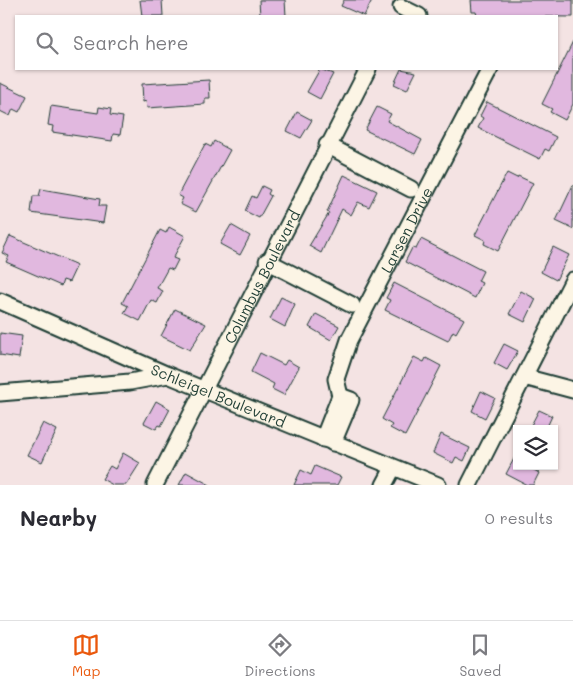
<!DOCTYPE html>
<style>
body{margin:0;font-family:Mali,sans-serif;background:#f7f7f7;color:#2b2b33}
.controls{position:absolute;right:15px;bottom:15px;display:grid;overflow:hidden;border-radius:0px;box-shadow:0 1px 4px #0004}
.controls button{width:45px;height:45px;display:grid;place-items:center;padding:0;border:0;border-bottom:1px solid #e1e1e2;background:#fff;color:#2b2b33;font:25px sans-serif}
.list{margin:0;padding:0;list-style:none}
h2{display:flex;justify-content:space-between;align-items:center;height:65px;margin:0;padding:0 20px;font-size:21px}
h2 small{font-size:16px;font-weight:400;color:#7c7c81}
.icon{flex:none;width:28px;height:28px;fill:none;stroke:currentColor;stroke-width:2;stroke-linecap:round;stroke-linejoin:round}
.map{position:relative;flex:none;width:573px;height:485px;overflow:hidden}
.search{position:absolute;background:#fff;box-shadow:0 1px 4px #0004;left:15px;right:15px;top:15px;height:55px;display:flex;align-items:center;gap:12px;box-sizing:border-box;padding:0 18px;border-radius:0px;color:#7c7c81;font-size:19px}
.sheet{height:135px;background:#fff}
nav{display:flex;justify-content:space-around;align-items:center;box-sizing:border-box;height:70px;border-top:1px solid #e1e1e2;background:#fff;font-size:14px;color:#7c7c81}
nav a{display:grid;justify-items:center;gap:2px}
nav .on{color:#ea580c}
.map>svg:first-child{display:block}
.building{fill:#e1b8df;stroke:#1f3d34}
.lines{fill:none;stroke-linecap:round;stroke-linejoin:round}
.minor-casing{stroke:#1f3d34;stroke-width:19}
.minor{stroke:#fcf5e5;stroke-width:15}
.labels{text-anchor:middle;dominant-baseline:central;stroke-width:4.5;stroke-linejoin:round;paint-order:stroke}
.street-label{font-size:15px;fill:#1f3d34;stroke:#fcf5e5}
</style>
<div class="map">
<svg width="573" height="485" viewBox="0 0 573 485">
<rect width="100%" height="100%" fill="#f4e3e3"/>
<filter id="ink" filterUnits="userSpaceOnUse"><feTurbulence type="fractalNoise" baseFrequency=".02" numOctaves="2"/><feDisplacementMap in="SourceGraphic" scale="10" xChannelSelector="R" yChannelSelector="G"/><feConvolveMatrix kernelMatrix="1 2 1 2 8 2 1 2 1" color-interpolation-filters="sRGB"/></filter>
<g filter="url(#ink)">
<g class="building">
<polygon points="140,0 162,0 163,16 142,16"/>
<polygon points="259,0 285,0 286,16 260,16"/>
<polygon points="344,0 372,0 364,16 341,6"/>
<polygon points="471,0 573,0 573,17 477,16 476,12 472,12"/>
<polygon points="573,42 573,104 565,120 550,112 552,109 542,104"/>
<polygon points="320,69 333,74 320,99 307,92"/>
<polygon points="401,69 416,72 407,90 394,84"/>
<polygon points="209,80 210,98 205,98 205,104 147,108 146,101 143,102 142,84"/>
<polygon points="0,83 27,96 19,112 13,109 10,116 0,111"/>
<polygon points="487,102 556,137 549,151 545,149 540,159 478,128 483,118 480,116"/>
<polygon points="51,106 98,113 99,107 111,109 110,115 123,117 120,135 113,134 112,141 52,132 53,126 48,125"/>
<polygon points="377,107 391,114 387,121 422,140 415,154 365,130"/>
<polygon points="297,112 312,120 301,138 287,131"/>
<polygon points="214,141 230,150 196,212 180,204 183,198 178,195 205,144 211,147"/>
<polygon points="507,173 517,178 518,176 533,183 498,251 484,244 485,240 475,235"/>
<polygon points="344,175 377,191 369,207 358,202 351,215 342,209 321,253 309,246 329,213 327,212"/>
<polygon points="573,185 573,229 556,221"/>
<polygon points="262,186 270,190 268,194 271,196 259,218 245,211 252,196 256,198"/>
<polygon points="41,189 100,199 99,206 106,206 103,223 31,213 33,196 39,196"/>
<polygon points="231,225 250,236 240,255 220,244"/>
<polygon points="169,227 185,236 173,258 178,260 173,270 168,268 157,288 163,291 157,303 151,300 140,321 124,313 128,306 122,303 160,230 166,233"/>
<polygon points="10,236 77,265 69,282 63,280 61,286 6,262 9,256 2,253"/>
<polygon points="421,239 483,271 478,281 482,283 475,298 405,262 412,248 416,249"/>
<polygon points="553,247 569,255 556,280 541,272"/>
<polygon points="394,283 464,319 456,333 453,331 448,341 385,310 390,300 386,298"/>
<polygon points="521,291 536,299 525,322 509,314"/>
<polygon points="281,297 295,304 285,327 270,319"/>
<polygon points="175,309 206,324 190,350 161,336"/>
<polygon points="316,314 339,326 331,340 309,327"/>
<polygon points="0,333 22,336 19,358 0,355"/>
<polygon points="504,344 518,351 507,370 494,363"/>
<polygon points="260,353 284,365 287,360 299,367 284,395 272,389 274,384 251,372"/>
<polygon points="414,357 424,362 426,358 441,366 405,436 390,428 392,425 382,419"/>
<polygon points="481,391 495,398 485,418 472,411"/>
<polygon points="156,401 170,409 161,426 159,425 156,429 144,423"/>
<polygon points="539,410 552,416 546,429 529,429"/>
<polygon points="43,423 57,430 42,462 27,455"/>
<polygon points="441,434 470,448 464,461 456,457 453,463 433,453"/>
<polygon points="123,453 140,463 126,485 113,485 102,479 110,466 115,469"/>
<polygon points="517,453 517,466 527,466 539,473 533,485 527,485 506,474"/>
<polygon points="315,466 341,477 337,485 294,485 301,470 311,475"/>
<polygon points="186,472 210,485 179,485"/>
</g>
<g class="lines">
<defs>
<g id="minor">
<polyline points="401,7 419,16"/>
<polyline points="327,145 411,189"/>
<polyline points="267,261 352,305"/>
<path id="s1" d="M0,301L168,375L438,485"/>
<polyline points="524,377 573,390"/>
<polyline points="0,393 130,382 168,375"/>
<path id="s2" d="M323,439L340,396L336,379L349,340L490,69"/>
<polyline points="333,443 351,400 340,396"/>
<path id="s3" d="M155,485L368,69"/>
<polyline points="384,485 393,468"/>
<polyline points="469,485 573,280"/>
</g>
</defs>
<use href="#minor" class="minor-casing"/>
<use href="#minor" class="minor"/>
</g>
</g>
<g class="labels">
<g class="street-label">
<text stroke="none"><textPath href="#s2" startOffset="229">Larsen Drive</textPath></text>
<text stroke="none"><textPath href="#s3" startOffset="234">Columbus Boulevard</textPath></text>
<text stroke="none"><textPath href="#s1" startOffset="238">Schleigel Boulevard</textPath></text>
</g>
</g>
</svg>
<div class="controls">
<button><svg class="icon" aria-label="layers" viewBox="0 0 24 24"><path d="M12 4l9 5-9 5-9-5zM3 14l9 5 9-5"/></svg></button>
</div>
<div class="search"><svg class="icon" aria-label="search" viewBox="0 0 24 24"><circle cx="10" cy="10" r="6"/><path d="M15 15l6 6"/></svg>Search here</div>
</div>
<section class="sheet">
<h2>Nearby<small>0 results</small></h2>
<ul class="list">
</ul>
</section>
<nav>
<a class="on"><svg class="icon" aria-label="map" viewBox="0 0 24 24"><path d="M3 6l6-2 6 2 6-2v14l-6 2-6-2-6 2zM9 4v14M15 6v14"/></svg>Map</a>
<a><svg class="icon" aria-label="directions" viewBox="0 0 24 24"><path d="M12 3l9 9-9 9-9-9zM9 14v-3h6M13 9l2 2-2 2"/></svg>Directions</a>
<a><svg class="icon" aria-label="saved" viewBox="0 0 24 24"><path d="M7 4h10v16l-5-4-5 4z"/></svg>Saved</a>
</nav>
